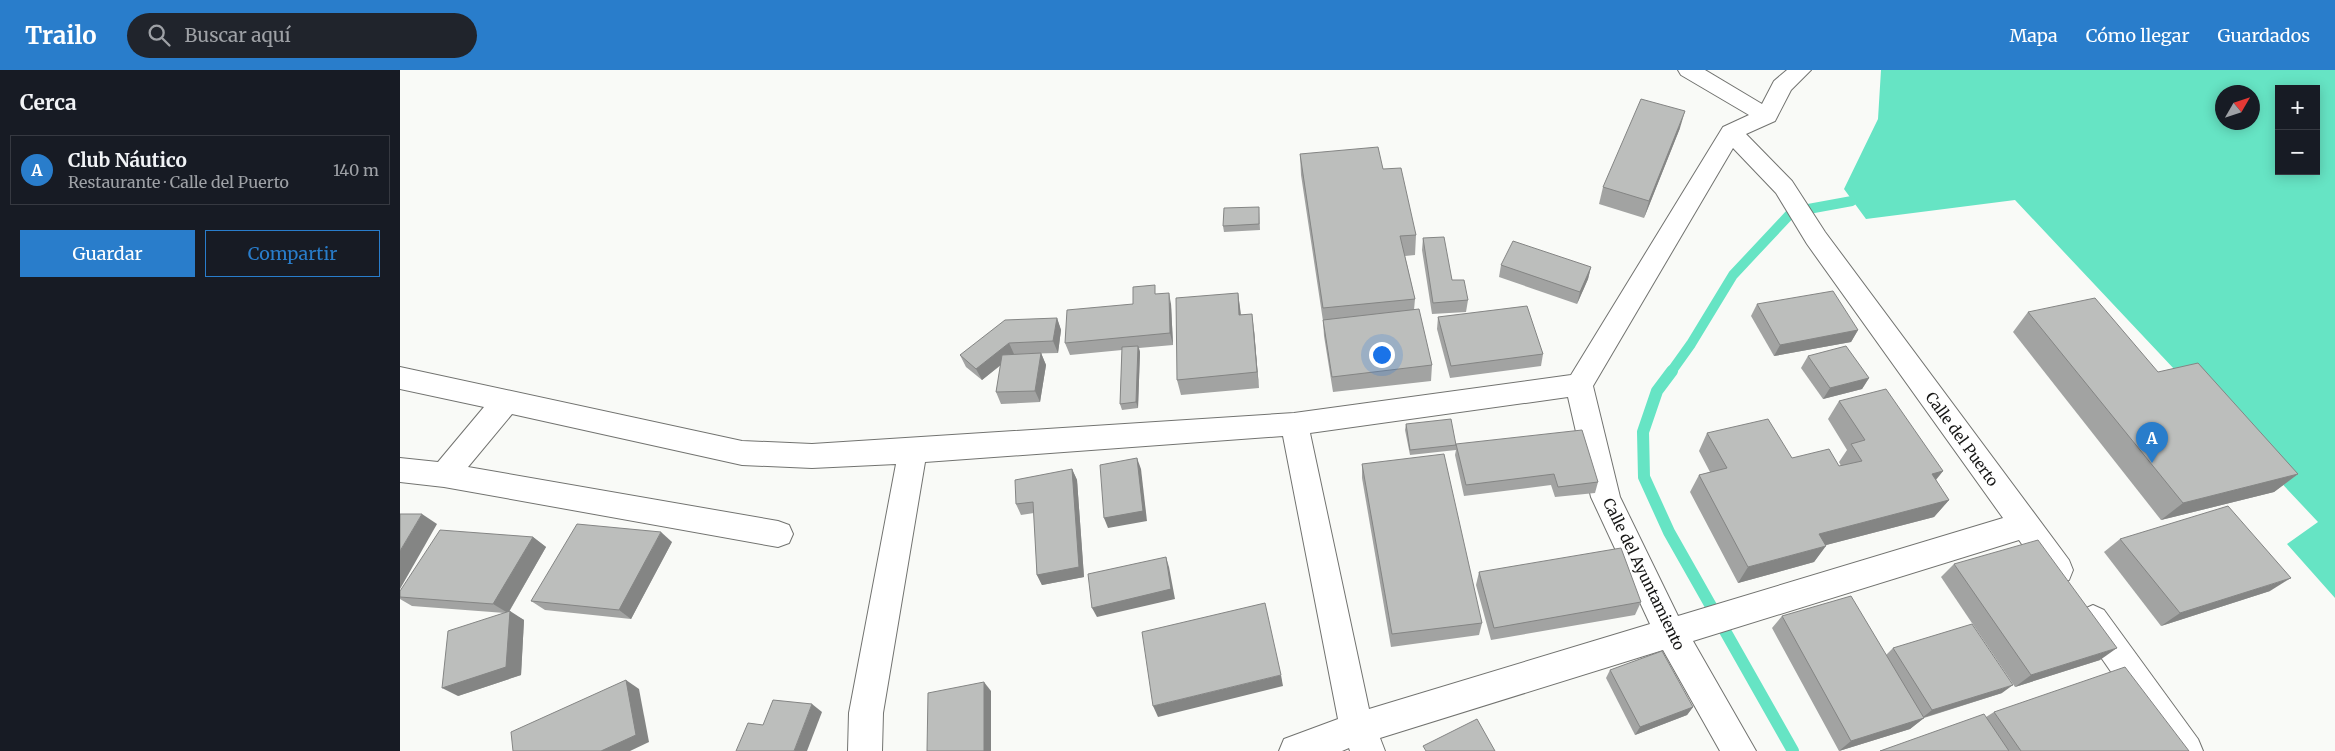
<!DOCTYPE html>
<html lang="es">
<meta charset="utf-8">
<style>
body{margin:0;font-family:Merriweather,serif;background:#20242c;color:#f1f3f6}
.controls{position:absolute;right:15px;top:15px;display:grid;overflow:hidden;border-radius:0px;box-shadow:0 2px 12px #0003}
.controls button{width:45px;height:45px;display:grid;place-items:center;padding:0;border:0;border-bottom:1px solid #363941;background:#171b24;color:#f1f3f6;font:25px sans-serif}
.compass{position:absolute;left:1815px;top:15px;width:45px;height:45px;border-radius:50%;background:#171b24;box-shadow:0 2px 12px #0003;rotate:51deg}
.you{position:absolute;left:981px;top:284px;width:18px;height:18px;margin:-12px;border:4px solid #fff;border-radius:50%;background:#1a73e8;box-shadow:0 0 0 8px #1a73e833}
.badge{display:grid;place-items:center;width:32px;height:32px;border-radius:50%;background:#297dcb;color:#fff;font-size:16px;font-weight:700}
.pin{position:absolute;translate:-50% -41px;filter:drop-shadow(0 1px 2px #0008)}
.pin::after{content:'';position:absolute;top:26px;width:18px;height:15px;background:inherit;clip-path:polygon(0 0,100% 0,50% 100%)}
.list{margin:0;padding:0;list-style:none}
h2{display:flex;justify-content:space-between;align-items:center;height:65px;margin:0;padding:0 20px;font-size:21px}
h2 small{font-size:16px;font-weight:400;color:#9ea1a6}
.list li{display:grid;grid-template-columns:32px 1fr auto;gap:15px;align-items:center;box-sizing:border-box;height:70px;margin:0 10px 10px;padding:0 10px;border:1px solid #363941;border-radius:0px}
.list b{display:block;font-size:19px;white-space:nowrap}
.list p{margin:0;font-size:16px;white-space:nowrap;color:#9ea1a6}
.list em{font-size:16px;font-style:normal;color:#9ea1a6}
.actions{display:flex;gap:10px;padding:15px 20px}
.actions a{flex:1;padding:11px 0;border:1px solid #297dcb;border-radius:0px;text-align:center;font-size:18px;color:#297dcb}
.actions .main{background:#297dcb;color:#fff}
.icon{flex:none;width:28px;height:28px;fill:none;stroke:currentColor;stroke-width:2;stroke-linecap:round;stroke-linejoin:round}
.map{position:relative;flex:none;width:1935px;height:681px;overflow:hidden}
header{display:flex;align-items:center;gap:30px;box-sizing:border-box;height:70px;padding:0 25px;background:#297dcb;color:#fff}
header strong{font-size:24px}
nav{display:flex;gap:28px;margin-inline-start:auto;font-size:18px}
.search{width:350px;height:45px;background:#20242c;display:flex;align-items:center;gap:12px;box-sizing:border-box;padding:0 18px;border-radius:28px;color:#9ea1a6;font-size:19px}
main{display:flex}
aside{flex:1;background:#171b24}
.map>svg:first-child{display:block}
.water{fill:#66e4c4;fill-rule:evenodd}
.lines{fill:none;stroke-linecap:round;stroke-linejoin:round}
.stream-far1{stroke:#66e4c4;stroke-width:10}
.stream{stroke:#66e4c4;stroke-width:12}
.minor-casing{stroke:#727370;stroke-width:2}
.minor{fill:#fff;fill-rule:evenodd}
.wall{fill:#a2a3a2}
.shaded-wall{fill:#848584}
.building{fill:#bcbebc;stroke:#848584}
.labels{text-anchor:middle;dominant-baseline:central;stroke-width:4;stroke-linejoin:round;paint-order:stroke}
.street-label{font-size:15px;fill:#171716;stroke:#fff}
</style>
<header>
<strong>Trailo</strong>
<div class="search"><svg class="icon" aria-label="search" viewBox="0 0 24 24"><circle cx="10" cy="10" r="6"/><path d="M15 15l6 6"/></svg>Buscar aquí</div>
<nav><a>Mapa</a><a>Cómo llegar</a><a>Guardados</a></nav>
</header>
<main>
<aside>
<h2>Cerca<small></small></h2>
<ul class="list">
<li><span class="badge">A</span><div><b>Club Náutico</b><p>Restaurante · Calle del Puerto</p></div><em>140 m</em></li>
</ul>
<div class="actions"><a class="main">Guardar</a><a>Compartir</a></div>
</aside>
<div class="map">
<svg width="1935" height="681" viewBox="0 0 1935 681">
<rect width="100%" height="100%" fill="#f9faf7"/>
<path class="water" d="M1481,0H1935V528L1887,474L1918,452L1615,130L1466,149L1444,119L1478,49ZM1879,19H1916V101H1879ZM1822,22H1852V52H1822Z"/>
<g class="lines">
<polyline class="stream-far1" points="1271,302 1291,274 1333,205 1392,142 1452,131"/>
<polyline class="stream" points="1272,301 1257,321 1243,362 1244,407 1269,462 1393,681"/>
<defs>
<g id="minor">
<path d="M1278,0H1305L1362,34L1374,11L1387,0H1411L1391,20L1375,51L1346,64L1392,111L1425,162L1669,490L1673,500L1669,510L1658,514L1647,510L1619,470L1293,571L1356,681H1320L1263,580L980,668L985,681H950L949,678L942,681H879L884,669L938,649L883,366L525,392L483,643L482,681H448L449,643L496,394L412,398L342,395L112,344L68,397L378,451L389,455L393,464L389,473L378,477L44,417L0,412V388L38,392L84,337L0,319V297L342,371L412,374L894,343L1171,305L1323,57L1349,45L1281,5ZM1333,78L1376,123L1407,174L1603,448L1278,546L1220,427L1193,316ZM1168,327L1191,427L1250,554L969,639L910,363Z"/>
<polygon points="1693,535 1704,540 1798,669 1803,681 1766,681 1682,560 1677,550 1682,540"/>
</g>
</defs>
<use href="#minor" class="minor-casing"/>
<use href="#minor" class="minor"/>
</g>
<g class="wall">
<polygon points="1280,58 1244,148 1199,134 1203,117"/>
<polygon points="900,84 983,99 1016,165 1015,185 1005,186 1015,229 1014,240 1032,295 1031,311 933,322 924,266 923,251 901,105"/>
<polygon points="859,137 860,160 824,162 823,156"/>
<polygon points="1023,168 1052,210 1068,230 1066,242 1032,244 1022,180"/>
<polygon points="1101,195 1191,197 1188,209 1177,234 1099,207"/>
<polygon points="838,223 841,244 854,260 859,318 781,325 777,310"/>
<polygon points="757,224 771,234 773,275 739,278 740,282 738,338 722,340 720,334 722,280 670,285 665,273 733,234"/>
<polygon points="1357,234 1458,260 1451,272 1374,286 1351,246"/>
<polygon points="1628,242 1758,302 1898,404 1874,422 1761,450 1613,262"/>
<polygon points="1038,247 1143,284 1141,296 1050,308 1037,259"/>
<polygon points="657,248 661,260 658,283 614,284 641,283 646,295 640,332 601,334 596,322 601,295 582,310 566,297 560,285"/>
<polygon points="1408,286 1469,308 1462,319 1423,329 1401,298"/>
<polygon points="1439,331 1543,401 1536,410 1549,430 1534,447 1426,475 1414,492 1338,513 1290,422 1299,405 1310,402 1299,381 1307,363 1392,388 1439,396 1441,396 1439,392 1447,380 1428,349"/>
<polygon points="1006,354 1056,374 1198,412 1195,423 1155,427 1151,415 1064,426 1055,385 1056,380 1010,385 1005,360"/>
<polygon points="962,394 1082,553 1079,565 991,577 962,408"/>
<polygon points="672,399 677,410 684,507 642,515 637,505 634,443 621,445 616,434"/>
<polygon points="133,467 146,477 109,542 124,550 121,605 58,626 105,543 12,536 0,529 0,521"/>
<polygon points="1720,469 1870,521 1761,556 1704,482"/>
<polygon points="272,472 231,549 145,540 131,531"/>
<polygon points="1554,494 1700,590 1615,617 1541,507"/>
<polygon points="1079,502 1241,532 1235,545 1091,570 1076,515"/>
<polygon points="1382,546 1486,585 1493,578 1602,623 1524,648 1510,659 1439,681 1372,558"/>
<polygon points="1210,600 1293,637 1287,645 1235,665 1206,608"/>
<polygon points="1594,642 1789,681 1480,681 1586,647"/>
</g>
<g class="shaded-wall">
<polygon points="1285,41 1280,58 1244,148 1249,131"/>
<polygon points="1191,197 1188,209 1177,234 1180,222"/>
<polygon points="769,223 771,234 773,275 770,263"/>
<polygon points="838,223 840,239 842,261 839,245"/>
<polygon points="852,244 854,260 859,318 857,302"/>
<polygon points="657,248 661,260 658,283 653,271"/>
<polygon points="1458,260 1451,272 1374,286 1380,275"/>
<polygon points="609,273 614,284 582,310 576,299"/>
<polygon points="738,276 740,282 738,338 736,332"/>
<polygon points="641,283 646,295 640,332 635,321"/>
<polygon points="1469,308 1462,319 1423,329 1430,318"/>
<polygon points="737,388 741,399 747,451 708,458 704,448"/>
<polygon points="672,399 677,410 684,507 642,515 637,505"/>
<polygon points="1543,401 1528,419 1532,404"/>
<polygon points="1898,404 1874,422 1761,450 1783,433"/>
<polygon points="1549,430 1534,447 1407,480 1419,464"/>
<polygon points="22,444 37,454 0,519 0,481"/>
<polygon points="261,462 272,472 231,549 219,540"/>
<polygon points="133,467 146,477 108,543 93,534"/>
<polygon points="1426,476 1414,492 1338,513 1348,497"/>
<polygon points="766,487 769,497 775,529 697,547 692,538"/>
<polygon points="1891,508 1870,521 1761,556 1780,543"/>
<polygon points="110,541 124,550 121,605 58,626 42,618"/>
<polygon points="1717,578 1700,590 1615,617 1631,605"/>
<polygon points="881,605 883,616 758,647 753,636"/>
<polygon points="226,610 239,619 249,672 230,681 201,681"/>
<polygon points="584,612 591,621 591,681 584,681"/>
<polygon points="1613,615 1602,623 1522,648 1532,640"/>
<polygon points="412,634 422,642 407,681 394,681"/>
<polygon points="1293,637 1287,645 1235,665 1240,657"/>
<polygon points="1524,648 1510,659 1439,681 1451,671"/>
</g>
<g class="building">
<polygon points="1241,29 1285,41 1249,131 1203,117"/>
<polygon points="978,77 983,99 1001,98 1016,165 1000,166 1015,229 923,238 900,84"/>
<polygon points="859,137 859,154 823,156 824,138"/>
<polygon points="1044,167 1052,210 1064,210 1068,230 1033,233 1023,168"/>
<polygon points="1113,171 1191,197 1180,222 1101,195"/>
<polygon points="755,215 755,224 769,223 770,263 665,273 667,240 733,234 733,217"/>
<polygon points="1433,221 1458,260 1380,275 1357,234"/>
<polygon points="838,223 839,245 852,244 857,302 777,310 776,228"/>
<polygon points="1695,228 1758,302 1798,293 1898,404 1783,433 1628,242"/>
<polygon points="1127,236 1143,284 1051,296 1038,247"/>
<polygon points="1019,239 1032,295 932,307 923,250"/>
<polygon points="657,248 653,271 609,273 576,299 560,285 605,250"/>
<polygon points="738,276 736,332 720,334 722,277"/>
<polygon points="1446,276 1469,308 1430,318 1408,286"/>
<polygon points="641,283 635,321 596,322 602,285"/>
<polygon points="1486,319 1543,401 1532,404 1549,430 1419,464 1426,476 1348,497 1299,405 1327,398 1307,363 1368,349 1392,388 1429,379 1439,396 1462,391 1451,374 1465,370 1439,331"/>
<polygon points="1051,349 1056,375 1010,380 1006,354"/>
<polygon points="1182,360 1198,412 1158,417 1154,404 1066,415 1056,374"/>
<polygon points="1044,384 1082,553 992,564 962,394"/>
<polygon points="737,388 743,441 704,448 700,395"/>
<polygon points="672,399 679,497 637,505 633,432 616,434 615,410"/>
<polygon points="1828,436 1891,508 1780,543 1720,469"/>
<polygon points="0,444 22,444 0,481"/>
<polygon points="177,454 261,462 219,540 131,531"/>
<polygon points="40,460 133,467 93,534 0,527 0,521"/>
<polygon points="1638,470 1717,578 1631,605 1554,494"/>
<polygon points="1221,478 1241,532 1094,558 1079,502"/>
<polygon points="766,487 771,519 692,538 688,504"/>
<polygon points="1451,526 1524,648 1451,671 1382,546"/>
<polygon points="865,533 881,605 753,636 742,562"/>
<polygon points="110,541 106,597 42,618 48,561"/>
<polygon points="1572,554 1613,615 1532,640 1493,578"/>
<polygon points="1262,581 1293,637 1240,657 1210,600"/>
<polygon points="1725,597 1789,681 1621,681 1594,642"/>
<polygon points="226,610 236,665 201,681 113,681 111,662"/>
<polygon points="584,612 584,681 527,681 528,623"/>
<polygon points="373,630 412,634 394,681 336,681 348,653 363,655"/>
<polygon points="1584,644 1609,681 1480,681"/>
<polygon points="1077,649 1095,681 1026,681 1023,676"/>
</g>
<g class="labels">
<g class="street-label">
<text transform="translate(1562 369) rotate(54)">Calle del Puerto</text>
<text transform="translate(1244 504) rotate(64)">Calle del Ayuntamiento</text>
</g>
</g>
</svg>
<div class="controls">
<button>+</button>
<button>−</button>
</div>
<svg class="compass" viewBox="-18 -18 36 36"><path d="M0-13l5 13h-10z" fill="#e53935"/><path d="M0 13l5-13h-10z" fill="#9ea1a6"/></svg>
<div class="you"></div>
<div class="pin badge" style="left:1752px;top:393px">A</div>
</div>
</main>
